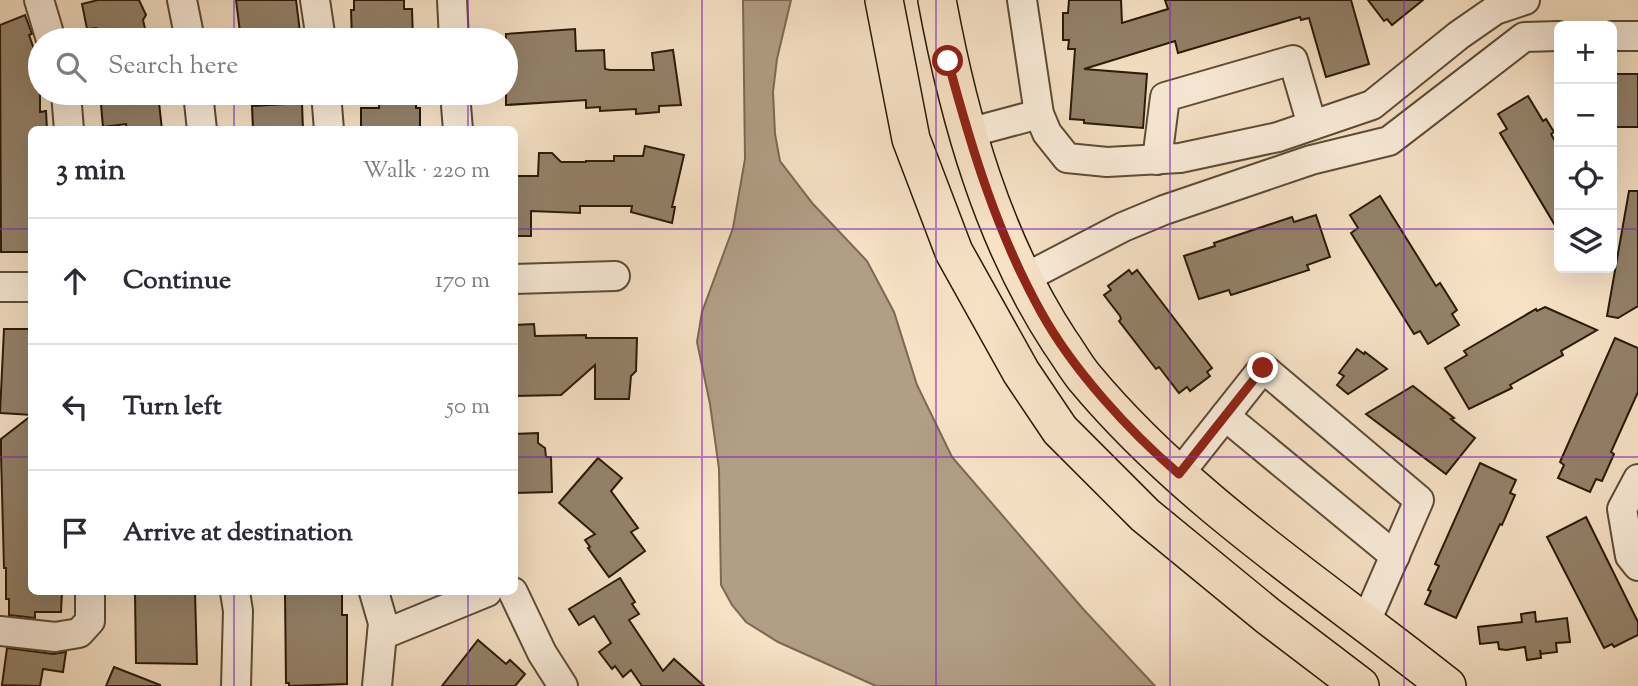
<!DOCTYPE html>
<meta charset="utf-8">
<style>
body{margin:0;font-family:"Sorts Mill Goudy",serif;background:#f7f7f7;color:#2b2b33}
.controls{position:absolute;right:21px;top:21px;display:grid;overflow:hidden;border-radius:10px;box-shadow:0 7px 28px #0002}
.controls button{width:63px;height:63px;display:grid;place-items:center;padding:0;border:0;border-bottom:2px solid #e1e1e2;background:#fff;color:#2b2b33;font:35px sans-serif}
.stop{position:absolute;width:21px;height:21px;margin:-16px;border:5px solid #8f2418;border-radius:50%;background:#fff}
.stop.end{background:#8f2418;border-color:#fff;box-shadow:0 2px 7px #0008}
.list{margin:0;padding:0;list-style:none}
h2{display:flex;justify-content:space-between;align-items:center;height:91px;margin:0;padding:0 28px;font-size:30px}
h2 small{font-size:23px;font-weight:400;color:#7c7c81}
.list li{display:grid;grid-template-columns:46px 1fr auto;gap:21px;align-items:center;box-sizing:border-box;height:126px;padding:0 28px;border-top:2px solid #e1e1e2}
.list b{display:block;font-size:26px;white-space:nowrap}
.list em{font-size:23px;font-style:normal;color:#7c7c81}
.icon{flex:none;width:38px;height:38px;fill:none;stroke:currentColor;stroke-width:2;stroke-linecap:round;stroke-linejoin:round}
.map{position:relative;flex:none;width:1638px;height:686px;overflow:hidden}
.search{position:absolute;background:#fff;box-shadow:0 7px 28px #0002;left:28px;top:28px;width:490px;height:77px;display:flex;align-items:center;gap:18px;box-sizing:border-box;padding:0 24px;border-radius:38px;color:#7c7c81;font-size:26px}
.panel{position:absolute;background:#fff;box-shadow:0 7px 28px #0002;left:28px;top:126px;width:490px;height:469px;border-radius:10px}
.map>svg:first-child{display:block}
.water{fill:#b19e85;stroke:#7b6953;stroke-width:2}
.building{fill:#94826a;stroke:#291a07;stroke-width:2}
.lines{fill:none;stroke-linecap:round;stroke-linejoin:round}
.minor-casing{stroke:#5c4c37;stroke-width:32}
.major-casing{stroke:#291a07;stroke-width:40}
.minor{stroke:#faecda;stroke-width:28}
.major{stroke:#f7e2c6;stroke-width:37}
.route{stroke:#8f2418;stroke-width:9}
.grid{fill:none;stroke:#7b2cbf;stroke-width:2;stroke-opacity:0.55}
</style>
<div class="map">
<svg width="1638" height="686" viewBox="0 0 1638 686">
<rect width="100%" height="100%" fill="#f7e2c6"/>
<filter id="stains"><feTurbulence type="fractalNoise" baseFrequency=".00286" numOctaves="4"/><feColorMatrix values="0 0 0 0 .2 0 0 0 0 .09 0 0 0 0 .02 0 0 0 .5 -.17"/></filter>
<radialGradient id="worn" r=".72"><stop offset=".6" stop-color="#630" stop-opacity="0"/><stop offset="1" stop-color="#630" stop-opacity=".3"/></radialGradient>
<polygon class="water" points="743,0 791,0 777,59 773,92 775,134 780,161 813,204 867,261 894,312 917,385 952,457 1084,610 1155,686 876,686 778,642 746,622 732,605 721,585 719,469 710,404 697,342 702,312 733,228 745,159"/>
<g class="building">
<polygon points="98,0 139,0 146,15 143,20 146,33 114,39 96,28 87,29 82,4"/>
<polygon points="236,0 296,0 301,40 241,40"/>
<polygon points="354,0 404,0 404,9 412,9 413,40 352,40 351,10 354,10"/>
<polygon points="1069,0 1121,0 1122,23 1168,9 1165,0 1351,0 1369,64 1326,77 1309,18 1301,20 1300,17 1178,53 1175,41 1084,69 1147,74 1143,128 1084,123 1084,120 1070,119 1075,49 1068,49 1069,40 1063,40 1063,13 1068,13"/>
<polygon points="1368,0 1423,0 1392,25 1387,19 1384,21"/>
<polygon points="25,15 32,34 29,35 40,66 40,112 46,111 47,130 32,130 32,252 1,252 0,25"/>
<polygon points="575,29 576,51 604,50 605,69 610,70 654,70 652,53 673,50 681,105 659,106 659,112 636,114 636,109 600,111 600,107 586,108 586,100 506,105 506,34"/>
<rect x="1612" y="74" width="26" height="53"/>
<polygon points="100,93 158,93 162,130 127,130 126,124 103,127"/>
<polygon points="380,93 416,93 416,108 420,108 420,130 361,130 361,108 379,108"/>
<polygon points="1528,96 1543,121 1546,119 1554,132 1551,134 1559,148 1559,232 1500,133 1507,129 1498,114"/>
<polygon points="302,103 303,130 253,130 252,106"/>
<polygon points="645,146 684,155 672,207 675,207 672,223 631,212 632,206 580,206 580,213 531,211 531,236 514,236 514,176 538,176 539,153 552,153 561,162 586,162 586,161 614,161 614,156 643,156"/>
<polygon points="1629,191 1638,191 1638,306 1618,318 1607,316"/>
<polygon points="1380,196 1436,286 1440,283 1457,310 1452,314 1459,325 1428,344 1420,331 1414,334 1351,233 1358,228 1350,215"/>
<polygon points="1316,215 1330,257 1307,265 1309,270 1231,295 1229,290 1199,299 1184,256 1215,246 1214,243 1292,217 1294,222"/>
<polygon points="1129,270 1132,274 1137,270 1212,368 1207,372 1210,376 1190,391 1187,387 1179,393 1159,367 1156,369 1119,321 1121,319 1120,316 1104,295 1111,290 1108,286"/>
<polygon points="1545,307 1597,330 1561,351 1563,355 1510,385 1512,388 1469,409 1445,368 1467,355 1464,351 1536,309 1537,311"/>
<polygon points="534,324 535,336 586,335 586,338 637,338 636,371 631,376 629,399 595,399 595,365 561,395 514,396 514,325"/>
<polygon points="4,329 32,329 32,415 0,413"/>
<polygon points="1615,338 1638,348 1638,392 1611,452 1614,454 1602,481 1596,479 1590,492 1558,478 1564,465 1560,462"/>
<polygon points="1357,349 1364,354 1365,352 1387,369 1348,394 1337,385 1344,376 1339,373"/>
<polygon points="1413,386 1454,418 1451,419 1475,438 1446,474 1366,414"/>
<polygon points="32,415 32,592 62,592 61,612 35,612 35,618 9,615 9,599 6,599 6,568 4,568 1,455 1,439"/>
<polygon points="538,433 538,443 545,448 546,457 551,457 552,492 514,493 514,434"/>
<polygon points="598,458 622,478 611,491 638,528 631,532 645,551 609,577 588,548 590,547 585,540 595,534 559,503"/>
<polygon points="1480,463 1516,480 1510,493 1515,495 1502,525 1500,524 1456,618 1425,604 1431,591 1428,590 1439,566 1435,564"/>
<polygon points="1586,517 1638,622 1638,635 1614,647 1612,644 1604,648 1547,537"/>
<polygon points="620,578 635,602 632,604 639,614 629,620 663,671 674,659 704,686 642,686 631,670 623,677 615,666 612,669 599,652 611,643 594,616 579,625 569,609"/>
<polygon points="135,592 195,592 197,664 136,663"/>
<polygon points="285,592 342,592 342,615 347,615 347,684 289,686 289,683 286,683"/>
<polygon points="1535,612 1536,622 1567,618 1570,642 1556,643 1557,652 1541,654 1540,650 1541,658 1527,660 1525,647 1506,650 1499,649 1498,642 1480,644 1478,627 1522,622 1521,614"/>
<polygon points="478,640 506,664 510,660 525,674 515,686 442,686"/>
<polygon points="7,648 53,654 66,652 63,672 43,669 40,686 2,685"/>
<polygon points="114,667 160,685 160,686 106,686"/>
</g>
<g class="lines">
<defs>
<g id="minor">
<polyline points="39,0 51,40"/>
<polyline points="182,0 190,40"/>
<polyline points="315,0 321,40"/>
<polyline points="452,0 454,40"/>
<polyline points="1022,0 1039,114 1047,133 1067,158 1107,162 1180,158 1278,137 1372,105 1459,35 1495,10 1525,0"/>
<polyline points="1612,36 1638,36"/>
<polyline points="66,93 69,130"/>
<polyline points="198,93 202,130"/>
<polyline points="326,93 329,130"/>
<polyline points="455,93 458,130"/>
<polyline points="968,133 1039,114"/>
<polyline points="1157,160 1165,97 1293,60 1312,125"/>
<polyline points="514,279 615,276"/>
<polyline points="1023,279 1123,227 1164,210 1311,160 1389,141 1524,37 1559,36"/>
<polyline points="0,287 32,287"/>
<polyline points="1225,416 1395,556"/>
<polyline points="1179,474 1263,368 1419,500 1365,624"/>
<polyline points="1638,479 1622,509 1630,556 1638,566"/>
<polyline points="235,592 238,611 236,686"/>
<polyline points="374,592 383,623 377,686"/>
<polyline points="513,592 542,653 563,686"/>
<polyline points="0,631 55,637 79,633 90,621 90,592"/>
<polyline points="382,635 487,592"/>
</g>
<g id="major">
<polyline points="884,0 911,139 954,252 1021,372 1060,430 1145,515 1268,616 1360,686"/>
<path d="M937,0C959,119 993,240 1060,342C1068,353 1075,366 1084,377C1186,500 1323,587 1447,686"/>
</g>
</defs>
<use href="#minor" class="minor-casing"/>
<use href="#major" class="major-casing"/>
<use href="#minor" class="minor"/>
<use href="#major" class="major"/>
</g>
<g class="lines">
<path class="route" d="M948,61C971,147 997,233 1041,312C1073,370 1129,431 1179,474L1263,368"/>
</g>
<path class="grid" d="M234,0V40M468,0V40M702,0V686M936,0V686M1170,0V686M1404,0V686M234,93V130M468,93V130M0,229H32M514,229H1559M1612,229H1638M0,457H32M514,457H1638M234,592V686M468,592V686"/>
<rect width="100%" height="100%" filter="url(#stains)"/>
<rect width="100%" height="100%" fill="url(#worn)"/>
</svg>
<div class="controls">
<button>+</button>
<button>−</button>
<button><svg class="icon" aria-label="locate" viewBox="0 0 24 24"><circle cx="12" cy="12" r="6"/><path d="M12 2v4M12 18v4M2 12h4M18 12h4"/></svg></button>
<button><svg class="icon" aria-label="layers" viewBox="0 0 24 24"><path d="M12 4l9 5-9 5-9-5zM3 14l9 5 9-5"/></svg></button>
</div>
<div class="stop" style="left:948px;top:61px"></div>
<div class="stop end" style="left:1263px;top:368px"></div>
<div class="search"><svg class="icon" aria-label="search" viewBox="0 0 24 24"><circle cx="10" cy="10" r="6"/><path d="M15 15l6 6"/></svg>Search here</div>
<section class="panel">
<h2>3 min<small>Walk · 220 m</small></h2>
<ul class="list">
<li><svg class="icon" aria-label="ahead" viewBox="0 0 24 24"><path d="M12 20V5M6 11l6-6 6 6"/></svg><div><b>Continue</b></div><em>170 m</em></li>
<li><svg class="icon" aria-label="left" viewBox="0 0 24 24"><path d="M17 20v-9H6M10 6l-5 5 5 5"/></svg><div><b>Turn left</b></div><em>50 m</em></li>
<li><svg class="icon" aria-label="arrive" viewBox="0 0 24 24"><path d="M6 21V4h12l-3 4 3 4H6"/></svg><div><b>Arrive at destination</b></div></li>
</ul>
</section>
</div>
